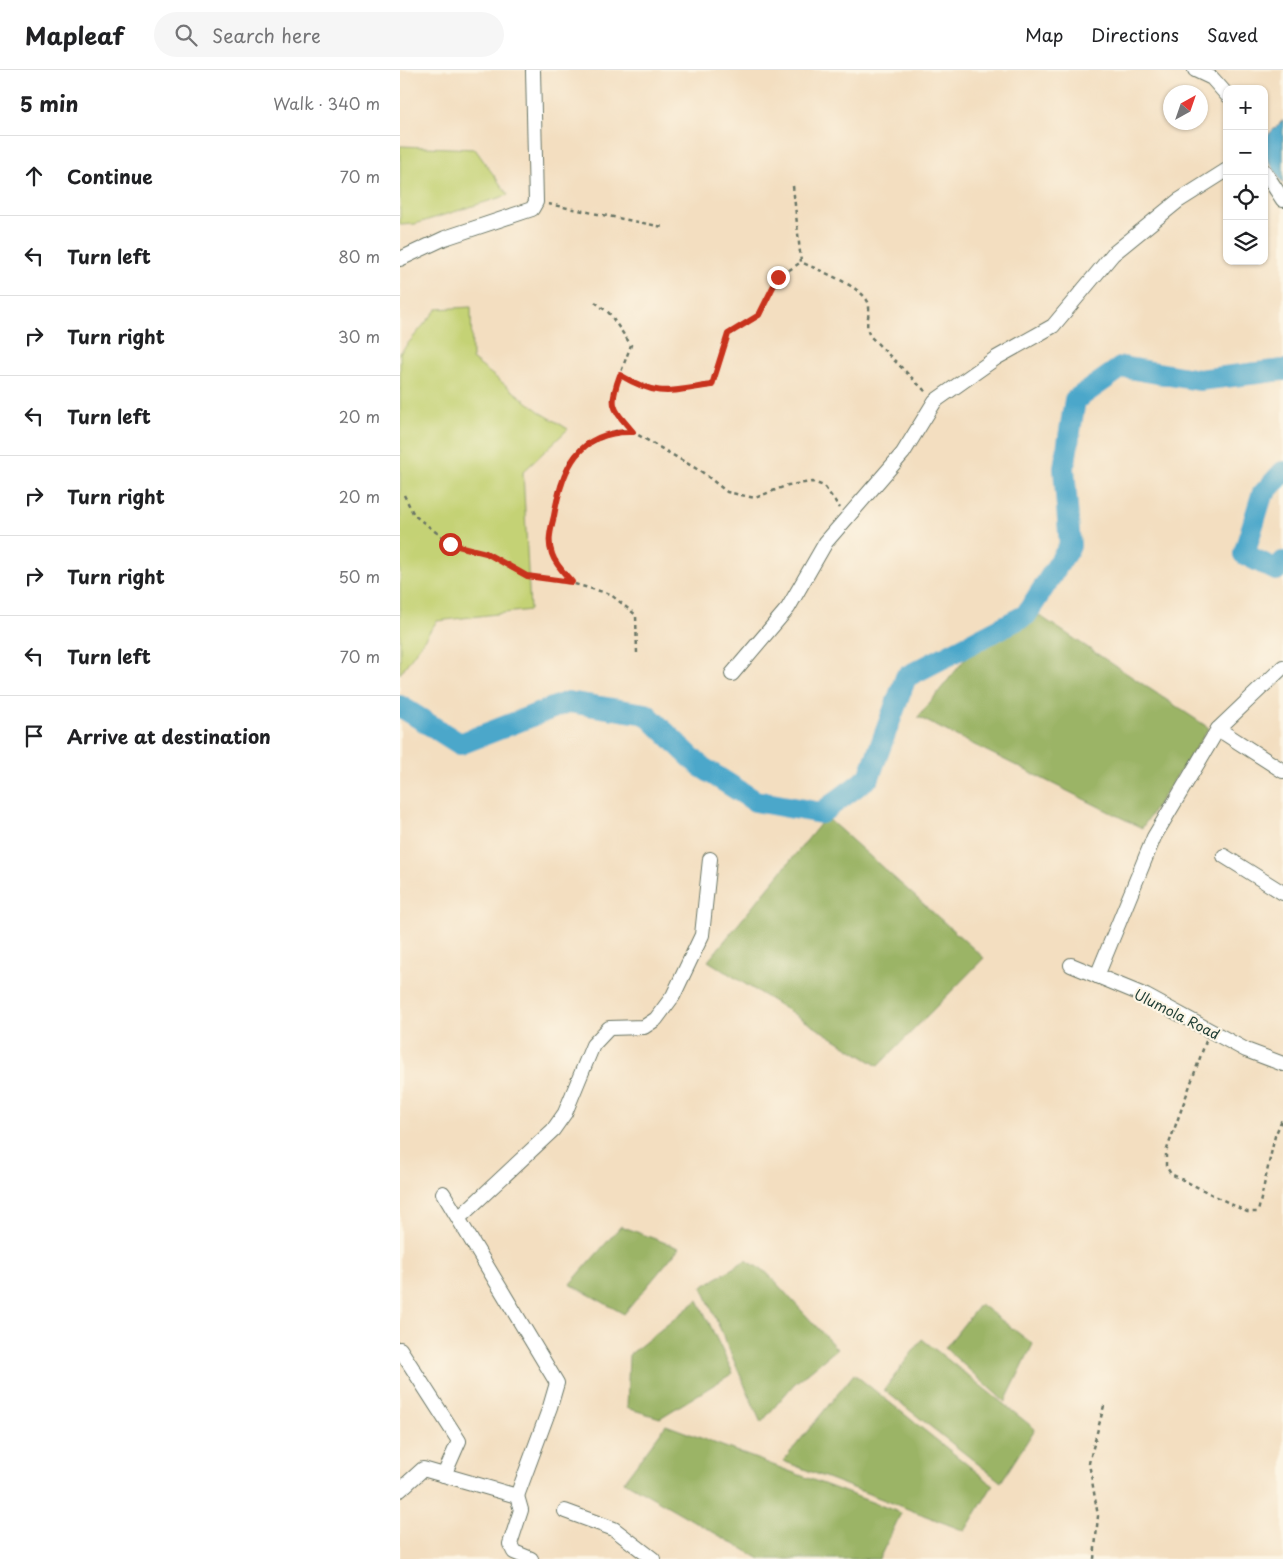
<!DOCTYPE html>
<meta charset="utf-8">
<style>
body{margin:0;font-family:"Playpen Sans",sans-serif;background:#f6f6f6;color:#202124}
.controls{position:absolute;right:15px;top:15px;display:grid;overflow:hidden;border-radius:10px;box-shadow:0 1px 4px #0004}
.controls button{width:45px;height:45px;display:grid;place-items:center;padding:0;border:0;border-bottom:1px solid #e0e0e0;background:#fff;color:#202124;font:25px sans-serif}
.compass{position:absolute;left:763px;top:15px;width:45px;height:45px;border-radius:50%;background:#fff;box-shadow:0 1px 4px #0004;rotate:40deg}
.stop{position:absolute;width:15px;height:15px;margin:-11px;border:4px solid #c8321e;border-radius:50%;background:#fff}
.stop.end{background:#c8321e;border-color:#fff;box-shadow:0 1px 5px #0008}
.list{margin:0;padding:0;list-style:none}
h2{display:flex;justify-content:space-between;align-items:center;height:65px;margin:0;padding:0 20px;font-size:21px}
h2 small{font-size:16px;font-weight:400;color:#757577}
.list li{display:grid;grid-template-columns:32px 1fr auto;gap:15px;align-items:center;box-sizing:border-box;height:80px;padding:0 20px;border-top:1px solid #e0e0e0}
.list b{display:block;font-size:19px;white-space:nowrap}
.list em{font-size:16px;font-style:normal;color:#757577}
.icon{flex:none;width:28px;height:28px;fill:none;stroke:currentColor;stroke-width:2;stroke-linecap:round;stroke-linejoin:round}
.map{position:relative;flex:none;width:883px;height:1489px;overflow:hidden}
header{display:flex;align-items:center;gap:30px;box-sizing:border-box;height:70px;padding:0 25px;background:#fff;border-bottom:1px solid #e0e0e0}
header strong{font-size:24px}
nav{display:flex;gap:28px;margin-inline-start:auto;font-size:18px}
.search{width:350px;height:45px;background:#f6f6f6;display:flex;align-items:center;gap:12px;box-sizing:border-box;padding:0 18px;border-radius:28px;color:#757577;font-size:19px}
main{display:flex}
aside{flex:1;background:#fff}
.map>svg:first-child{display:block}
.green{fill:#c4d274;stroke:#728854}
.forest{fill:#9bb466;stroke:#5d784d}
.water{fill:#4ca7ca;stroke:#36727f}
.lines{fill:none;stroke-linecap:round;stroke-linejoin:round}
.river{stroke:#4ca7ca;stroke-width:22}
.minor-casing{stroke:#697565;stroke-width:16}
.path{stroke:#697565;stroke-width:2.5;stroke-dasharray:4 4;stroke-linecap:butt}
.minor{stroke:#fff;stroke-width:14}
.route{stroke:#c8321e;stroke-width:6}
.labels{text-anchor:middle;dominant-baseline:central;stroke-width:4.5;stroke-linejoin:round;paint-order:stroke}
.street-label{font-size:14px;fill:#1f3d34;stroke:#fcf5e5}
</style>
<header>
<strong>Mapleaf</strong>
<div class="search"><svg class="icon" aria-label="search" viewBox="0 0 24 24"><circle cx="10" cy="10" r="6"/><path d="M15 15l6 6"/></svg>Search here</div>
<nav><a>Map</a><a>Directions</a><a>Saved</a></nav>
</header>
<main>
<aside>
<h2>5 min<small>Walk · 340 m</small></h2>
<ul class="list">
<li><svg class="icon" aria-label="ahead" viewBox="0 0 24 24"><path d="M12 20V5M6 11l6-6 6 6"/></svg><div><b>Continue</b></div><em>70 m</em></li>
<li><svg class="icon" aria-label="left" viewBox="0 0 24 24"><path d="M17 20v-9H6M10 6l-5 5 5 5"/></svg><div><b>Turn left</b></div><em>80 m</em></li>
<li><svg class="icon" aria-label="right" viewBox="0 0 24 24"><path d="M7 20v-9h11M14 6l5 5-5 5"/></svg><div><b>Turn right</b></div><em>30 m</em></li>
<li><svg class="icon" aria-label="left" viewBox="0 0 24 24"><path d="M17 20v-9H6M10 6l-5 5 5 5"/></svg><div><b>Turn left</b></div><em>20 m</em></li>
<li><svg class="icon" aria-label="right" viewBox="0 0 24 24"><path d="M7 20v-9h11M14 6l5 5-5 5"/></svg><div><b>Turn right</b></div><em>20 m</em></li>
<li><svg class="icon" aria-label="right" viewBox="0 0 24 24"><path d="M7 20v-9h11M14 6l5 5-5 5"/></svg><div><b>Turn right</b></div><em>50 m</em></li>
<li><svg class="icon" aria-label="left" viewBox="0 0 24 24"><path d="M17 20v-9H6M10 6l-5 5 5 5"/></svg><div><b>Turn left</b></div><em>70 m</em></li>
<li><svg class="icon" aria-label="arrive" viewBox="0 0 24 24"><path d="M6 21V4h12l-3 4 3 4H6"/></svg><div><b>Arrive at destination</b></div></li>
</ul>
</aside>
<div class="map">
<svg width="883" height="1489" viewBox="0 0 883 1489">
<rect width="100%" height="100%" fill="#fcf5e5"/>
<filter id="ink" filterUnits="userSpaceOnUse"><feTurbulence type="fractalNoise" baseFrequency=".02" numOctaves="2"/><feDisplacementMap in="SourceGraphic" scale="10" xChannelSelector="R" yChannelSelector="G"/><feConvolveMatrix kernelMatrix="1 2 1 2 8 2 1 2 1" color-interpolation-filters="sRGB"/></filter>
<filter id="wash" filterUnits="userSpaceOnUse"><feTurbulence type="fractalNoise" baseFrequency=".0096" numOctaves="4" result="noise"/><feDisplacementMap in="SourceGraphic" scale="20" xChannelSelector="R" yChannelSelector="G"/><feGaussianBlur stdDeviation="1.12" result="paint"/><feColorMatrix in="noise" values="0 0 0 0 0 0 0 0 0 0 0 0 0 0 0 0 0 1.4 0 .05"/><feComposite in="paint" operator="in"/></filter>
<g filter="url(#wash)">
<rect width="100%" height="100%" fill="#f3dec0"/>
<g class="green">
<polygon points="0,76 75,79 108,125 15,154 0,155"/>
<polygon points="71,237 72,289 140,342 168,359 123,402 130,540 37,551 0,604 0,283 37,239"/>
</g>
<g class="forest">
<polygon points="637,544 809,658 742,758 518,647 570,583"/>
<polygon points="426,747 584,888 478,996 308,891"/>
<polygon points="221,1156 279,1178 224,1244 170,1214"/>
<polygon points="346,1190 367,1203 437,1279 394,1314 361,1353 302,1217"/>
<polygon points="298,1230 333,1303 260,1348 227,1338 229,1285"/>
<polygon points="580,1234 633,1274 605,1332 545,1278"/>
<polygon points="522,1269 635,1359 601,1412 484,1320"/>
<polygon points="454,1304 593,1415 565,1461 383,1391"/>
<polygon points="266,1355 501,1443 479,1489 360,1489 224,1411"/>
</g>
<polygon class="water" points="883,50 883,114 865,85 864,69"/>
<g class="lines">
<g class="river">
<polyline points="883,402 862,425 844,484 876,500 883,492"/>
<polyline points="0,636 60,674 168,632 246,644 300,696 355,731 421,743 469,707 506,607 626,545 670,476 664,398 675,330 722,297 799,310 883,300"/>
</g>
</g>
</g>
<g filter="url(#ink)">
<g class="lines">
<defs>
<g id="minor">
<polyline points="795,0 812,8 827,25"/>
<polyline points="864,101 883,130"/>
<polyline points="0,189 45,168 132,139 136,132 133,0"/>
<polyline points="332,604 388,538 426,472 503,383 535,331 596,288 653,256 713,184 778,131 827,100"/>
<polyline points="818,659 883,701"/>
<polyline points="824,786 883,823"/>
<polyline points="671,895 746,926 846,980 883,994"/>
<polyline points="697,906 754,767 818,659 883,597"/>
<polyline points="43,1123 157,1313 150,1337 117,1426"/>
<polyline points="60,1147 153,1060 165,1043 193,975 209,958 244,957 256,949 273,926 302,865 310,789"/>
<polyline points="0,1279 59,1371 44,1405"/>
<polyline points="0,1420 23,1399 117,1426 121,1440 110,1474 114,1482 131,1489"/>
<polyline points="165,1441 214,1459 253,1489"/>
</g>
</defs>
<use href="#minor" class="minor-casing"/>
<g class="path">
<path d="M393,116L401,192C418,200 461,216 468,232C472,243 463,253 470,266L527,323"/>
<polyline points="148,134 263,157"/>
<polyline points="195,232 209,243 231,275 212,326 215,340 233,362 302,402 327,422 355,428 388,415 413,412 424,416 440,438"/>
<path d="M220,305C259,328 270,321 312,315L328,265L359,245L379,207L401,192"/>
<polyline points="233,362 216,361 182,377 170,392 159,418 149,470 152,485 171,513 210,524 236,545 237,584"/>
<polyline points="4,425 14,445 51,474 86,483 127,506 171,513"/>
<polyline points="806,971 766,1082 766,1096 771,1104 847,1142 858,1142 875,1066 883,1047"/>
<polyline points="694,1489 698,1446 689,1393 705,1332"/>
</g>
<use href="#minor" class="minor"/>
</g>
</g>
<g class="lines" filter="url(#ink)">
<path class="route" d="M50,474L86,483L127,506L172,512C165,504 155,494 152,484C147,472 151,458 154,446C162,399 178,360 233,362C213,338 208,337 220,305C259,328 270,321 312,315L328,264L359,245L378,207"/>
</g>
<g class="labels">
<g class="street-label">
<text transform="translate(777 944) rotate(27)">Ulumola Road</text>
</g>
</g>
</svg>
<div class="controls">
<button>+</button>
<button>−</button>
<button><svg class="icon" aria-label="locate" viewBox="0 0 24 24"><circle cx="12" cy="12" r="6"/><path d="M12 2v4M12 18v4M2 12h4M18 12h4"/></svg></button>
<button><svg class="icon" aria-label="layers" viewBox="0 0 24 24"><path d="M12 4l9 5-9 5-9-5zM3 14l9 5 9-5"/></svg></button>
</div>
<svg class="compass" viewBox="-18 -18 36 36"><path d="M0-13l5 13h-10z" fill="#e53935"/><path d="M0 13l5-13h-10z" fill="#757577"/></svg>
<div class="stop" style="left:50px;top:474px"></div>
<div class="stop end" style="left:378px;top:207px"></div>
</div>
</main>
